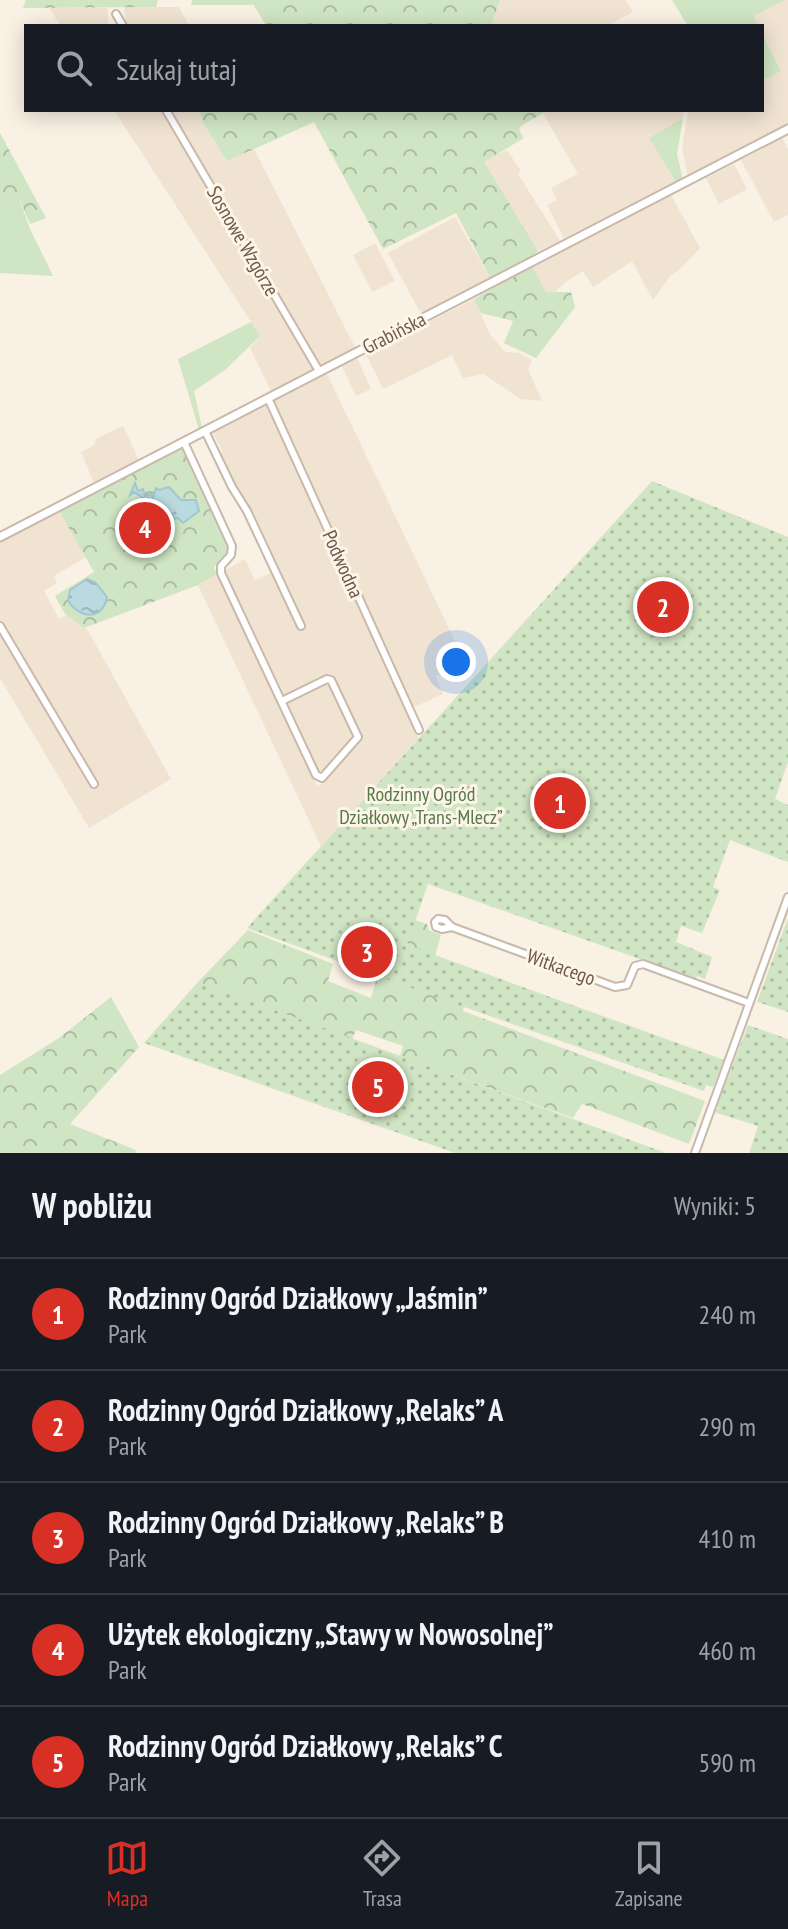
<!DOCTYPE html>
<html lang="pl">
<meta charset="utf-8">
<style>
body{margin:0;font-family:"PT Sans Narrow",sans-serif;background:#20242c;color:#f1f3f6}
.you{position:absolute;left:456px;top:662px;width:28px;height:28px;margin:-20px;border:6px solid #fff;border-radius:50%;background:#1a73e8;box-shadow:0 0 0 12px #1a73e833}
.badge{display:grid;place-items:center;width:52px;height:52px;border-radius:50%;background:#d93025;color:#fff;font-size:26px;font-weight:700}
.pin{position:absolute;translate:-50% -50%;border:4px solid #fff;box-shadow:0 2px 8px #0006}
.list{margin:0;padding:0;list-style:none}
h2{display:flex;justify-content:space-between;align-items:center;height:104px;margin:0;padding:0 32px;font-size:34px}
h2 small{font-size:26px;font-weight:400;color:#9ea1a6}
.list li{display:grid;grid-template-columns:52px 1fr auto;gap:24px;align-items:center;box-sizing:border-box;height:112px;padding:0 32px;border-top:2px solid #363941}
.list b{display:block;font-size:30px;white-space:nowrap}
.list p{margin:0;font-size:26px;white-space:nowrap;color:#9ea1a6}
.list em{font-size:26px;font-style:normal;color:#9ea1a6}
.icon{flex:none;width:44px;height:44px;fill:none;stroke:currentColor;stroke-width:2;stroke-linecap:round;stroke-linejoin:round}
.map{position:relative;flex:none;width:788px;height:1153px;overflow:hidden}
.search{position:absolute;background:#171b24;box-shadow:0 4px 20px #0003;left:24px;right:24px;top:24px;height:88px;display:flex;align-items:center;gap:20px;box-sizing:border-box;padding:0 28px;border-radius:0px;color:#9ea1a6;font-size:30px}
.sheet{height:664px;background:#171b24}
nav{display:flex;justify-content:space-around;align-items:center;box-sizing:border-box;height:112px;border-top:2px solid #363941;background:#171b24;font-size:22px;color:#9ea1a6}
nav a{display:grid;justify-items:center;gap:4px}
nav .on{color:#d93025}
.map>svg:first-child{display:block}
.residential{fill:#f0e3d2}
.grass{fill:#d0e5c3}
.forest{fill:url(#forest-crowns)}
.garden{fill:url(#garden-dots)}
.water{fill:url(#water-ripples);stroke:#a1c8d1;stroke-width:2}
.lines{fill:none;stroke-linecap:round;stroke-linejoin:round}
.minor-casing{stroke:#c9b9ab;stroke-width:10}
.tertiary-casing{stroke:#c9b9ab;stroke-width:11}
.minor{stroke:#fff;stroke-width:6}
.tertiary{stroke:#fff;stroke-width:7}
.labels{text-anchor:middle;dominant-baseline:central;stroke-width:6;stroke-linejoin:round;paint-order:stroke}
.street-label{font-size:20px;fill:#6e594c;stroke:#fdf5e8}
.park-label{font-size:20px;fill:#557948;stroke:#fdf5e8}
</style>
<div class="map">
<svg width="788" height="1153" viewBox="0 0 788 1153">
<defs>
<pattern id="forest-crowns" width="20" height="18" patternUnits="userSpaceOnUse" patternTransform="scale(2)"><rect width="20" height="18" fill="#d0e5c3"/><path d="M2 6a3 3 0 1 1 6 0M12 15a3 3 0 1 1 6 0" fill="none" stroke="#adbda1"/></pattern>
<pattern id="garden-dots" width="8" height="8" patternUnits="userSpaceOnUse" patternTransform="scale(2)"><rect width="8" height="8" fill="#d0e5c3"/><path d="M2 2h.1M6 6h.1" fill="none" stroke="#adbda1" stroke-width="1.8" stroke-linecap="round"/></pattern>
<pattern id="water-ripples" width="26" height="14" patternUnits="userSpaceOnUse" patternTransform="scale(2)"><rect width="26" height="14" fill="#badae0"/><path d="M2 4q2-2 4 0t4 0M15 11q2-2 4 0t4 0" fill="none" stroke="#9bb4b8"/></pattern>
</defs>
<rect width="100%" height="100%" fill="#f9f1e3"/>
<g class="residential">
<polygon points="500,0 626,0 633,12 606,26 491,26"/>
<polygon points="783,0 788,0 788,124 688,178 682,147 688,112 692,110 762,110 762,81 781,71 762,34 762,26 758,26 753,16"/>
<polygon points="124,7 179,7 189,26 126,26"/>
<polygon points="49,8 108,8 108,24 120,26 61,26"/>
<polygon points="114,110 162,110 314,370 272,393 250,348 260,336"/>
<polygon points="171,110 199,110 203,123 227,161 254,149 356,349 320,368"/>
<polygon points="511,110 683,110 683,118 649,138 676,182 564,238 547,205 557,200 551,188 578,174 543,113 521,125"/>
<polygon points="782,138 788,149 788,215 774,222 741,160"/>
<polygon points="507,150 521,171 518,174 560,241 538,251 512,209 470,168"/>
<polygon points="734,164 747,189 719,204 706,178"/>
<polygon points="671,195 700,248 679,270 670,276 653,300 632,261 593,287 583,271 564,283 542,305 522,273"/>
<polygon points="455,217 490,278 424,312 419,310 388,253"/>
<polygon points="375,243 395,281 372,292 353,255"/>
<polygon points="474,299 490,334 505,352 519,353 532,360 528,369 542,401 520,399 484,374 463,378 452,355 383,389 366,354"/>
<polygon points="357,358 371,389 356,396 342,366"/>
<polygon points="327,374 465,662 435,676 443,694 414,707 338,546 335,533 274,400"/>
<polygon points="268,404 327,542 419,738 321,846 198,585 217,574 318,787 362,739 331,674 287,695 281,693 224,571 245,559 255,580 277,570 220,455 223,452 212,432"/>
<polygon points="123,426 139,460 94,483 81,452 93,446 96,439"/>
<polygon points="59,511 86,557 54,576 57,583 44,591 59,619 74,612 88,631 171,779 89,828 0,678 0,541"/>
<polygon points="324,683 329,683 355,739 323,773 318,771 287,706 289,700"/>
</g>
<g class="grass">
<polygon points="672,0 783,0 783,1 754,16 758,26 688,26"/>
<polygon points="762,34 781,71 762,81"/>
<polygon points="683,118 677,154 683,180 676,182 649,138"/>
<polygon points="19,198 30,229 53,276 0,273 0,208"/>
<polygon points="251,322 260,336 225,370 194,391 202,428 199,430 178,359"/>
</g>
<g class="forest">
<polygon points="26,0 158,0 156,7 23,8"/>
<polygon points="192,0 500,0 491,26 266,26 254,5 191,5"/>
<polygon points="199,110 541,110 543,113 521,126 519,130 524,138 484,162 538,251 529,260 546,292 571,292 575,307 536,358 504,343 513,321 481,313 474,299 495,287 456,213 383,249 314,122 227,161 203,123"/>
<polygon points="0,133 46,218 30,224 19,198 0,208"/>
<polygon points="183,447 229,545 228,553 214,567 217,574 198,585 84,628 65,614 55,596 94,572 59,511"/>
<polygon points="396,914 427,924 429,930 441,935 434,959 470,975 463,1011 705,1101 689,1144 582,1104 573,1118 400,1056 403,1046 356,1030 352,1039 198,982 248,930 333,964 328,981 371,998"/>
<polygon points="111,997 139,1047 70,1124 136,1150 135,1153 0,1153 0,1075 59,1038"/>
</g>
<g class="garden">
<polygon points="652,481 788,537 788,762 775,799 788,805 788,862 730,840 713,887 720,890 702,933 681,926 676,942 712,957 705,979 697,976 696,979 428,884 407,945 724,1060 713,1087 706,1085 704,1091 444,1000 247,928"/>
<polygon points="788,918 788,1012 757,1002"/>
<polygon points="198,982 666,1153 455,1153 144,1043"/>
<polygon points="748,1025 788,1039 788,1153 749,1153 758,1126 714,1112 716,1109 719,1109 717,1106"/>
</g>
<g class="water">
<polygon points="135,483 138,491 143,489 145,496 151,494 153,498 156,488 159,490 169,487 181,500 196,500 199,511 183,523 178,518 172,519 173,514 153,505 148,498 146,500 134,492 130,495"/>
<path d="M87,579L95,582L107,597C103,621 78,619 68,600L70,590Z"/>
</g>
<g class="lines">
<defs>
<g id="minor">
<polyline points="116,14 123,26"/>
<polyline points="166,110 319,371"/>
<polyline points="268,398 419,730"/>
<polyline points="205,431 232,487 247,511 301,626"/>
<polyline points="184,442 232,546 231,555 221,566 221,573 316,775 322,778 358,737 331,680 327,679 282,701"/>
<polyline points="0,626 94,784"/>
<polyline points="452,927 445,920 438,919 435,922 436,927 442,929 452,927 615,987 627,985 635,966 643,964 749,1003"/>
<polyline points="695,1153 788,897"/>
</g>
<polyline id="tertiary" points="0,537 788,129"/>
</defs>
<use href="#minor" class="minor-casing"/>
<use href="#tertiary" class="tertiary-casing"/>
<use href="#minor" class="minor"/>
<use href="#tertiary" class="tertiary"/>
</g>
<g class="labels">
<g class="street-label">
<text transform="translate(243 241) rotate(60)">Sosnowe Wzgórze</text>
<text transform="translate(394 333) rotate(-27)">Grabińska</text>
<text transform="translate(343 564) rotate(66)">Podwodna</text>
<text transform="translate(561 967) rotate(20)">Witkacego</text>
</g>
<g class="park-label">
<text x="421" y="794">Rodzinny Ogród<tspan x="421" dy="23">Działkowy „Trans-Mlecz”</tspan></text>
</g>
</g>
</svg>
<div class="you"></div>
<div class="pin badge" style="left:560px;top:803px">1</div>
<div class="pin badge" style="left:663px;top:607px">2</div>
<div class="pin badge" style="left:367px;top:952px">3</div>
<div class="pin badge" style="left:145px;top:528px">4</div>
<div class="pin badge" style="left:378px;top:1087px">5</div>
<div class="search"><svg class="icon" aria-label="search" viewBox="0 0 24 24"><circle cx="10" cy="10" r="6"/><path d="M15 15l6 6"/></svg>Szukaj tutaj</div>
</div>
<section class="sheet">
<h2>W pobliżu<small>Wyniki: 5</small></h2>
<ul class="list">
<li><span class="badge">1</span><div><b>Rodzinny Ogród Działkowy „Jaśmin”</b><p>Park</p></div><em>240 m</em></li>
<li><span class="badge">2</span><div><b>Rodzinny Ogród Działkowy „Relaks” A</b><p>Park</p></div><em>290 m</em></li>
<li><span class="badge">3</span><div><b>Rodzinny Ogród Działkowy „Relaks” B</b><p>Park</p></div><em>410 m</em></li>
<li><span class="badge">4</span><div><b>Użytek ekologiczny „Stawy w Nowosolnej”</b><p>Park</p></div><em>460 m</em></li>
<li><span class="badge">5</span><div><b>Rodzinny Ogród Działkowy „Relaks” C</b><p>Park</p></div><em>590 m</em></li>
</ul>
</section>
<nav>
<a class="on"><svg class="icon" aria-label="map" viewBox="0 0 24 24"><path d="M3 6l6-2 6 2 6-2v14l-6 2-6-2-6 2zM9 4v14M15 6v14"/></svg>Mapa</a>
<a><svg class="icon" aria-label="directions" viewBox="0 0 24 24"><path d="M12 3l9 9-9 9-9-9zM9 14v-3h6M13 9l2 2-2 2"/></svg>Trasa</a>
<a><svg class="icon" aria-label="saved" viewBox="0 0 24 24"><path d="M7 4h10v16l-5-4-5 4z"/></svg>Zapisane</a>
</nav>
